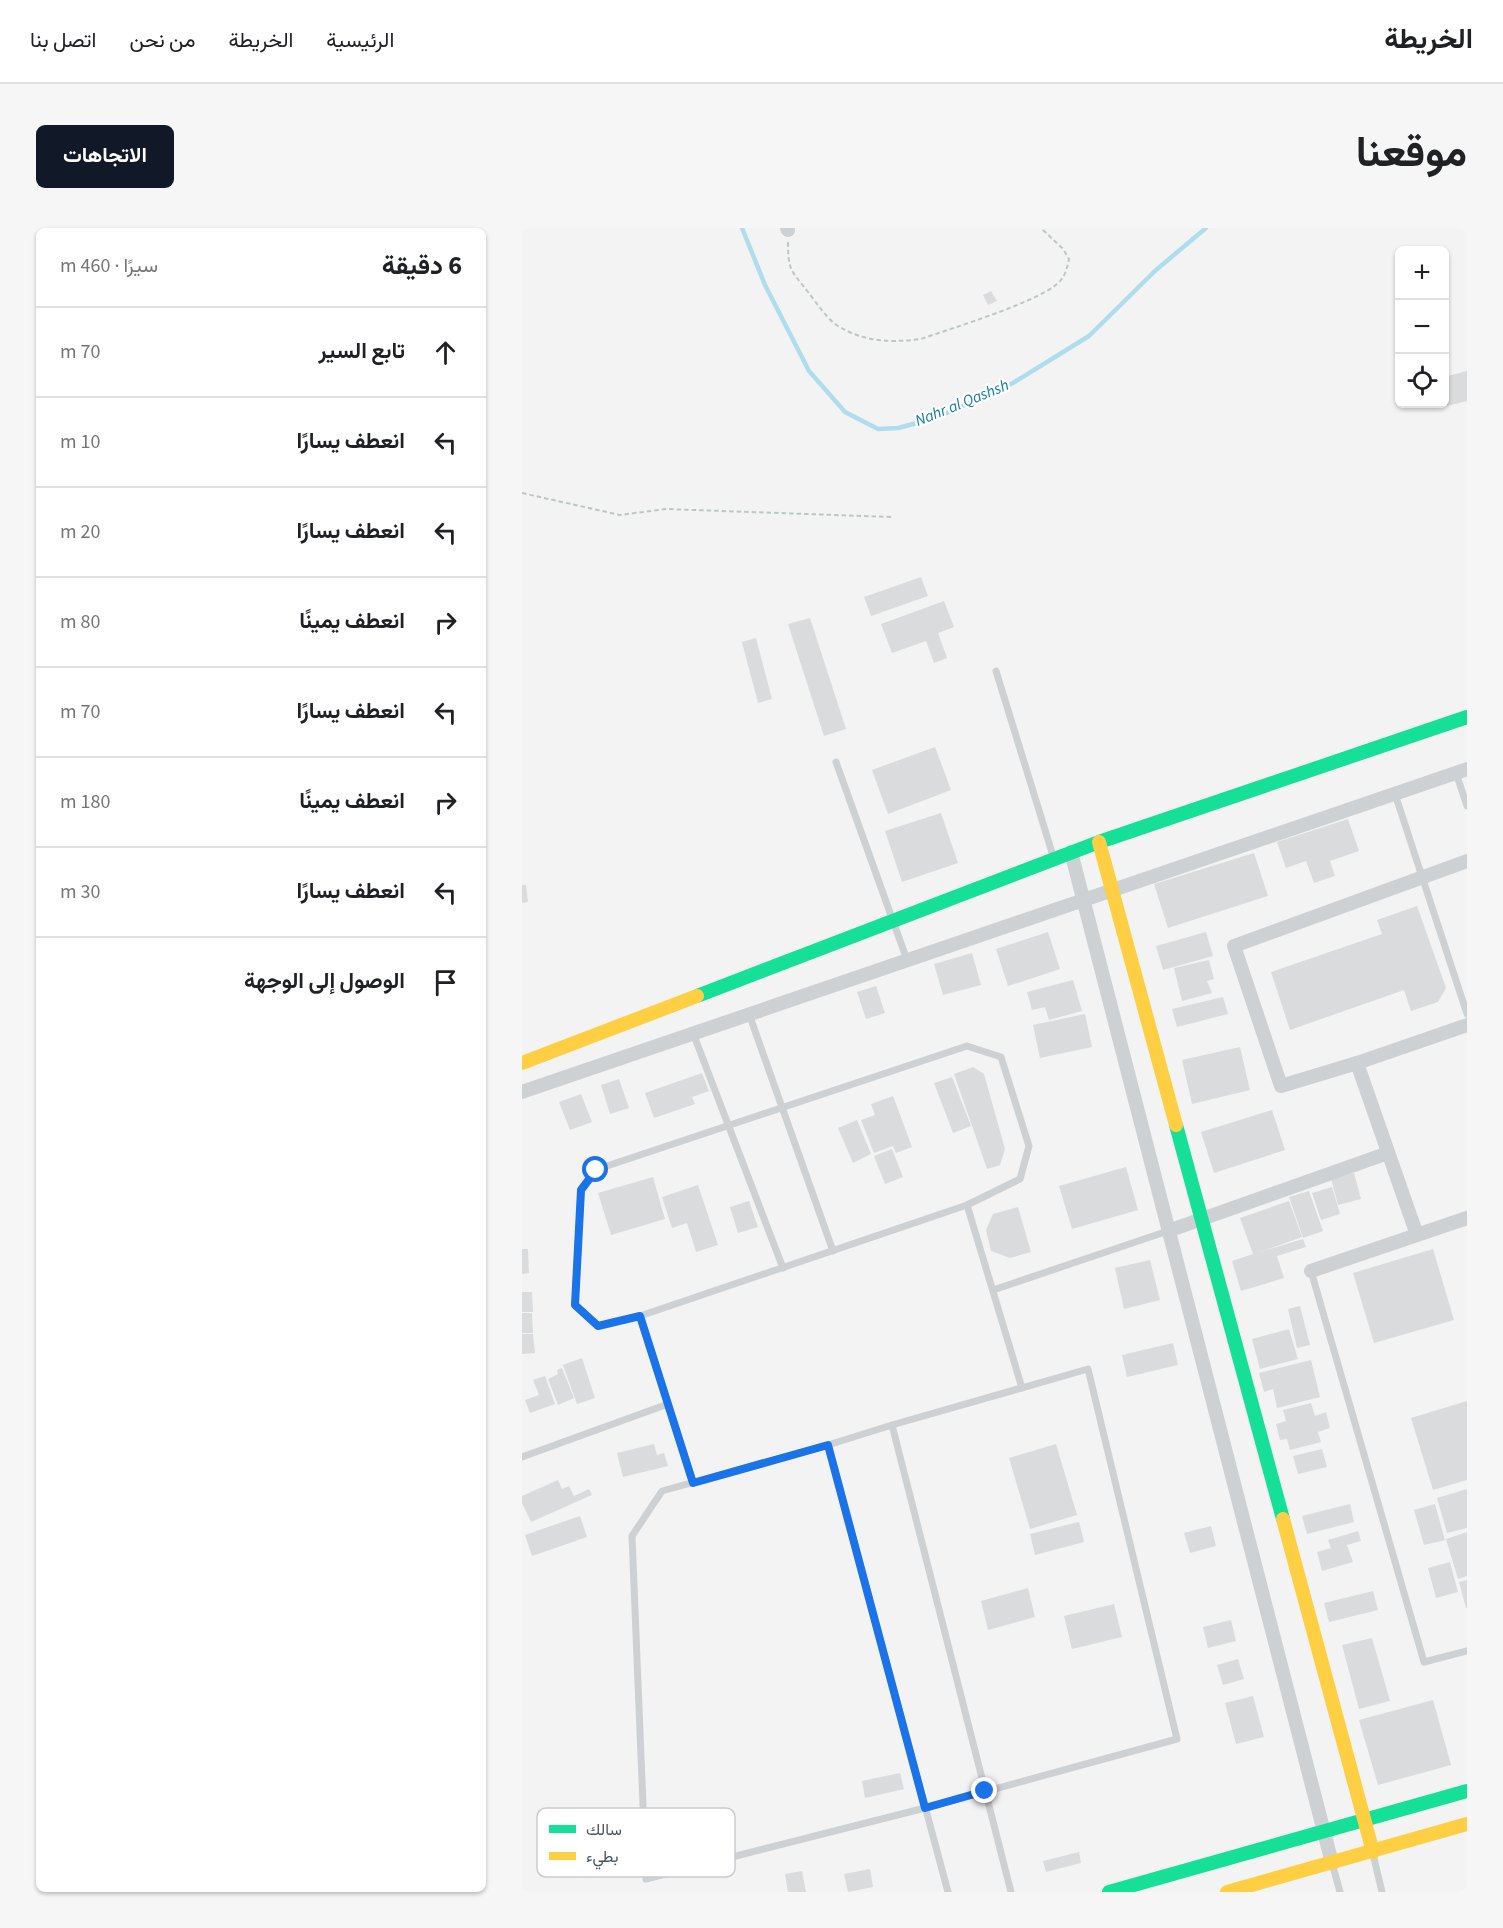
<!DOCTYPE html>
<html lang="ar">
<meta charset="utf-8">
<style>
body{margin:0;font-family:"Source Sans 3",Vazirmatn,sans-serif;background:#f6f6f6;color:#202124;direction:rtl}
.controls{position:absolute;right:18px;top:18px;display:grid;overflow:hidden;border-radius:9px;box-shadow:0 2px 4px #0004}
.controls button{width:54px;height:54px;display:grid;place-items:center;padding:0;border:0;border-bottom:2px solid #e0e0e0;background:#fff;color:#202124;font:30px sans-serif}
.stop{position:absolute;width:18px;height:18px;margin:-14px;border:4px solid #1a73e8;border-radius:50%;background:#fff}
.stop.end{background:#1a73e8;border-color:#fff;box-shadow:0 2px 6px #0008}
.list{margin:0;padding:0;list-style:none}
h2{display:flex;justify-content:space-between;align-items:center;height:78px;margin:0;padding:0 24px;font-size:26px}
h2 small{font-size:20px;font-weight:400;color:#757577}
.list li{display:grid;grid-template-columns:39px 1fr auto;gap:18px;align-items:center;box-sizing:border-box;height:90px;padding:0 24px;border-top:2px solid #e0e0e0}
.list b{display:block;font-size:22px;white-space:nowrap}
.list em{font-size:20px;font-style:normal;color:#757577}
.icon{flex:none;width:33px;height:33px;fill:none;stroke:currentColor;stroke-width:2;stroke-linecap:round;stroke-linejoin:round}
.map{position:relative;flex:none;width:945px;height:1664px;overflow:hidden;direction:ltr;border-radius:9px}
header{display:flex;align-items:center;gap:36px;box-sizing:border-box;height:84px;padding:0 30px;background:#fff;border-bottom:2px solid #e0e0e0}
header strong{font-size:28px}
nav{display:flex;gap:33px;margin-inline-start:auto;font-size:21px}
.intro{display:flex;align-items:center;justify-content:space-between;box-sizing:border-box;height:144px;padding:0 36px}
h1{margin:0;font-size:42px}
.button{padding:15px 27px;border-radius:9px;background:#111827;color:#fff;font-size:21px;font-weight:700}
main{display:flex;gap:36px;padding:0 36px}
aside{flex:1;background:#fff;border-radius:9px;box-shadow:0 2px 4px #0004}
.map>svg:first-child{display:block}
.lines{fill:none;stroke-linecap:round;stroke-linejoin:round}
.stream{stroke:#aedded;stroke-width:4.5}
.building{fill:#dadbdd}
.path{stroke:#bcc7c3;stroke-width:2;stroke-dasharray:4.5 3;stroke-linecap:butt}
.lane{stroke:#ced1d3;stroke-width:7}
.street{stroke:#ced1d3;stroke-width:14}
.fast{stroke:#16e098;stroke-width:14}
.slow{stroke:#ffcf43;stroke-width:14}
.route{stroke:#1a73e8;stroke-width:8}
.labels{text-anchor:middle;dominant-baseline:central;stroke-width:4.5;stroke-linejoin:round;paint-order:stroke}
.water-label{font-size:16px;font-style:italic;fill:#107da3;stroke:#fff}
.key{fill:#fff;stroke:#c9cccf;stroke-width:1.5}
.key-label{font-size:16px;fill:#4a545f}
</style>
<header>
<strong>الخريطة</strong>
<nav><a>الرئيسية</a><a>الخريطة</a><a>من نحن</a><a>اتصل بنا</a></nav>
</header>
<div class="intro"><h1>موقعنا</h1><a class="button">الاتجاهات</a></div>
<main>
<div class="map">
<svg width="945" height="1664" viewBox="0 0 945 1664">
<rect width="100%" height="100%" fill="#f3f3f3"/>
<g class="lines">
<polyline class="stream" points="220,0 243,57 287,143 323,184 356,201 376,200 414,190 491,155 567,108 634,42 684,0"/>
</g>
<g class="building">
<polygon points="469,63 475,73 466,77 461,67"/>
<polygon points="945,143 945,173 925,178 922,170 922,149"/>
<polygon points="399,349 406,368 349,388 342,369"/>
<polygon points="422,373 432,399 416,405 425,430 412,435 404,413 370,425 359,396"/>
<polygon points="288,390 324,501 302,508 266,396"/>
<polygon points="234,410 250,471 236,475 220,414"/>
<polygon points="413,519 429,562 366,586 350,542"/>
<polygon points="419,585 436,635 380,654 363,603"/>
<polygon points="826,591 837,623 808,633 813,648 792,655 784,633 764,640 755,614"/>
<polygon points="732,625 746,668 646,700 632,656"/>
<polygon points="0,657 4,657 6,674 0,675"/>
<polygon points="895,678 924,760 916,774 889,783 882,762 768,802 749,744 860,706 855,692"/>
<polygon points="526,704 538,741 486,758 474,721"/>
<polygon points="684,704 691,728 641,742 634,718"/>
<polygon points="450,725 459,757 421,767 412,736"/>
<polygon points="687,732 692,751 685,753 690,765 660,773 652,740"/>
<polygon points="551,752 560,783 527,792 523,779 510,782 505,764"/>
<polygon points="354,758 363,785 344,791 335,764"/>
<polygon points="701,769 706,786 655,799 650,781"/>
<polygon points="563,786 570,819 518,830 511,797"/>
<polygon points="718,819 728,862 670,876 660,832"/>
<polygon points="451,839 462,846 483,921 478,937 465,941 432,846"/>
<polygon points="180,845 187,863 170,869 173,876 132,890 123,865"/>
<polygon points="430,849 449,898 431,905 412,855"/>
<polygon points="97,851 107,880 88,886 79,857"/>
<polygon points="59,866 70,894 48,902 37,874"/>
<polygon points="371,868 390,919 374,925 371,918 352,925 339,892 353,887 349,876"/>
<polygon points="750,882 763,922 692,945 679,904"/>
<polygon points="335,892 349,926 331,935 316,900"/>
<polygon points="370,921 381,949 363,956 352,928"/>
<polygon points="604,939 616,982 550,1001 537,958"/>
<polygon points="832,945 839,971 816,977 809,951"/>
<polygon points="131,949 143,991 89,1007 76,965"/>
<polygon points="176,957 196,1017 174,1024 165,995 150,1000 140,969"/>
<polygon points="810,959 818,986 799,992 790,965"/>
<polygon points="787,963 801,1003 781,1010 767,969"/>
<polygon points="227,973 236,999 216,1005 208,979"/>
<polygon points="767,973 780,1009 738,1024 781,1011 784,1019 755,1028 762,1050 719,1063 710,1033 731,1026 718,990"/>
<polygon points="496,979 509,1024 488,1030 469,1023 464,1002 471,986"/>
<polygon points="0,1021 6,1021 7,1045 0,1046"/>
<polygon points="911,1021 932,1092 852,1115 831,1045"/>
<polygon points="628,1032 638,1072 602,1081 593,1040"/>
<polygon points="0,1064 10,1064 11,1084 0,1084"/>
<polygon points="778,1078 788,1117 775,1120 766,1081"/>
<polygon points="0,1085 10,1085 11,1105 0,1105"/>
<polygon points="767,1101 776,1131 738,1141 730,1111"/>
<polygon points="0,1106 11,1106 13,1125 0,1126"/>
<polygon points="651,1115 656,1137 605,1149 600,1127"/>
<polygon points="60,1130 73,1170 55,1176 41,1137"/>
<polygon points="789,1132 798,1169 755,1180 751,1161 742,1164 737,1145"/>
<polygon points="40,1140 52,1170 36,1177 26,1151 36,1146 35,1142"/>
<polygon points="23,1148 33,1176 8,1185 3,1172 17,1167 11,1152"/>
<polygon points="945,1173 945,1252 911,1262 889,1190"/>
<polygon points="789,1175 793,1188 804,1184 808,1200 796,1204 799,1214 768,1222 765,1211 758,1212 754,1196 764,1193 761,1182"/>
<polygon points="132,1216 135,1227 142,1225 146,1238 101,1249 95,1225"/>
<polygon points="534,1216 555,1287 508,1301 487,1230"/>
<polygon points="800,1221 805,1239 776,1246 771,1228"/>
<polygon points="36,1252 40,1261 47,1258 52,1268 67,1261 70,1267 9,1294 0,1275 0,1268"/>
<polygon points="945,1261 945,1300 925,1305 915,1270"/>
<polygon points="828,1276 832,1294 785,1306 780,1288"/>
<polygon points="913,1276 923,1312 902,1317 892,1282"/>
<polygon points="58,1288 65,1309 10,1328 3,1307"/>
<polygon points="557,1294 562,1314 513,1327 508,1306"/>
<polygon points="689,1298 694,1318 668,1325 662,1305"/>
<polygon points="836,1303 839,1313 825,1317 831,1334 800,1343 795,1324 809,1320 806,1312"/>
<polygon points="945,1304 945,1348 936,1351 924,1311"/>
<polygon points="928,1334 936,1364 914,1370 906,1340"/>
<polygon points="945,1352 945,1380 944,1380 937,1354"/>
<polygon points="506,1360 513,1389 466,1402 459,1373"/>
<polygon points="851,1363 856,1382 807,1394 802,1375"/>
<polygon points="592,1376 600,1409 550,1421 542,1388"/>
<polygon points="709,1392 714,1413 686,1420 681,1399"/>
<polygon points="850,1410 868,1473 837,1481 820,1417"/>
<polygon points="716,1431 722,1451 701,1457 695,1437"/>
<polygon points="731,1468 742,1509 714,1516 703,1475"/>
<polygon points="911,1472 929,1537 856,1557 837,1492"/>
<polygon points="378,1545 382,1561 343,1570 340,1553"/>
<polygon points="557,1624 559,1635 524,1644 521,1633"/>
<polygon points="348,1641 351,1659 326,1664 322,1646"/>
<polygon points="280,1643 284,1664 266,1664 263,1646"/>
</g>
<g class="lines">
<g class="path">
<path d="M266,14C266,43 269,42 286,64C294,74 303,88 313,96C340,114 368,115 399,111C427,101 524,72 539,52C544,46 545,39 547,31L541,21L519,0"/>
<polyline points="0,265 98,287 144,281 369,289"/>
</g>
<g class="lane">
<polyline points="474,443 532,631"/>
<polyline points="314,534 385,732"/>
<polyline points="934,545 945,578"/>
<polyline points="873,566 945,786"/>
<polyline points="227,786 311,1023"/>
<polyline points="171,805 261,1040"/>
<polyline points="789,1043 902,1434 945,1423"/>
<polyline points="471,1062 646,1003"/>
<polyline points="118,1088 76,1098 53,1077 59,962 73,942 445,818 479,829 507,918 498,951 445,977"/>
<polyline points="306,1217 140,1263 110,1308 124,1651 403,1580 655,1511 566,1141 370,1197"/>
<polyline points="0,1229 146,1176"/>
<polyline points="171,1255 118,1088 445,977 500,1160"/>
<polyline points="851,1626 860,1664"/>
<polyline points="810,1635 818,1664"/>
<polyline points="426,1664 306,1217 370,1197 489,1664"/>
</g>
<g class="street">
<polyline points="265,0 266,2"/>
<polyline points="549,624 810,1635"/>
<polyline points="945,633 712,718 759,858 835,835 945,797"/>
<polyline points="835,835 895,1007"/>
<polyline points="0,864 945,541"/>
<polyline points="646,1003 866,925"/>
<polyline points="789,1043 945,990"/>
</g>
<g class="fast">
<polyline points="175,768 577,614 945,489"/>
<polyline points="654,897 761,1291"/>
<polyline points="587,1664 945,1563"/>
</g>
<g class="slow">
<polyline points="577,614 654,897"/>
<polyline points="0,835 175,768"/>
<polyline points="761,1291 851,1624"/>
<polyline points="705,1664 945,1596"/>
</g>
</g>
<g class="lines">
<polyline class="route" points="74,942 59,962 53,1077 76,1098 118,1088 171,1255 306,1217 403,1580 463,1563"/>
</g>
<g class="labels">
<g class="water-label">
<text transform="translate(440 175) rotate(-22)">Nahr al Qashsh</text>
</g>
</g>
<rect x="15" y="1580" width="198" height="69" rx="9" class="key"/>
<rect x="27" y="1597" width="27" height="8" fill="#16e098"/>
<rect x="27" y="1624" width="27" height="8" fill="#ffcf43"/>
<g class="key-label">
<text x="64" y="1607">سالك</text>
<text x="64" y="1634">بطيء</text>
</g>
</svg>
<div class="controls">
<button>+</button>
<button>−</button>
<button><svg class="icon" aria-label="locate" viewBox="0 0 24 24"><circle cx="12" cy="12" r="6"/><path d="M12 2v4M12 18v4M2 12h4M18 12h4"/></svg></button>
</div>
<div class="stop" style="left:74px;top:942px"></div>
<div class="stop end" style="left:463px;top:1563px"></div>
</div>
<aside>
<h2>6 دقيقة<small>سيرًا · 460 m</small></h2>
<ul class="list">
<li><svg class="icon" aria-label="ahead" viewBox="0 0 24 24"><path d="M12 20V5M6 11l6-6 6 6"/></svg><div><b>تابع السير</b></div><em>70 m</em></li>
<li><svg class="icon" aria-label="left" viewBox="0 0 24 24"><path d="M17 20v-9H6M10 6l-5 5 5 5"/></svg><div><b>انعطف يسارًا</b></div><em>10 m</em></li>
<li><svg class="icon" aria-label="left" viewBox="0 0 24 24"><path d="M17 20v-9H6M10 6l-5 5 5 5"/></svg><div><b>انعطف يسارًا</b></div><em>20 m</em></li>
<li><svg class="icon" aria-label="right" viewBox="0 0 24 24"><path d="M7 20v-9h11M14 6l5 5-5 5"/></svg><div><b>انعطف يمينًا</b></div><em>80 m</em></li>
<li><svg class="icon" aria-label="left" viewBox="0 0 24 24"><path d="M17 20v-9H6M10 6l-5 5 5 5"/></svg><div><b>انعطف يسارًا</b></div><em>70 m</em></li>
<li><svg class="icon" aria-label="right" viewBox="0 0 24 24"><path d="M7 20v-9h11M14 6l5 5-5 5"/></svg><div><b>انعطف يمينًا</b></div><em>180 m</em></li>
<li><svg class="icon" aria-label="left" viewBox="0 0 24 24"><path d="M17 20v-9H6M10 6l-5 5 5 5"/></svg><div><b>انعطف يسارًا</b></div><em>30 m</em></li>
<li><svg class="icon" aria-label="arrive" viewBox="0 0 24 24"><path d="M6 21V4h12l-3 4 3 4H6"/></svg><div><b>الوصول إلى الوجهة</b></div></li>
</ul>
</aside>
</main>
